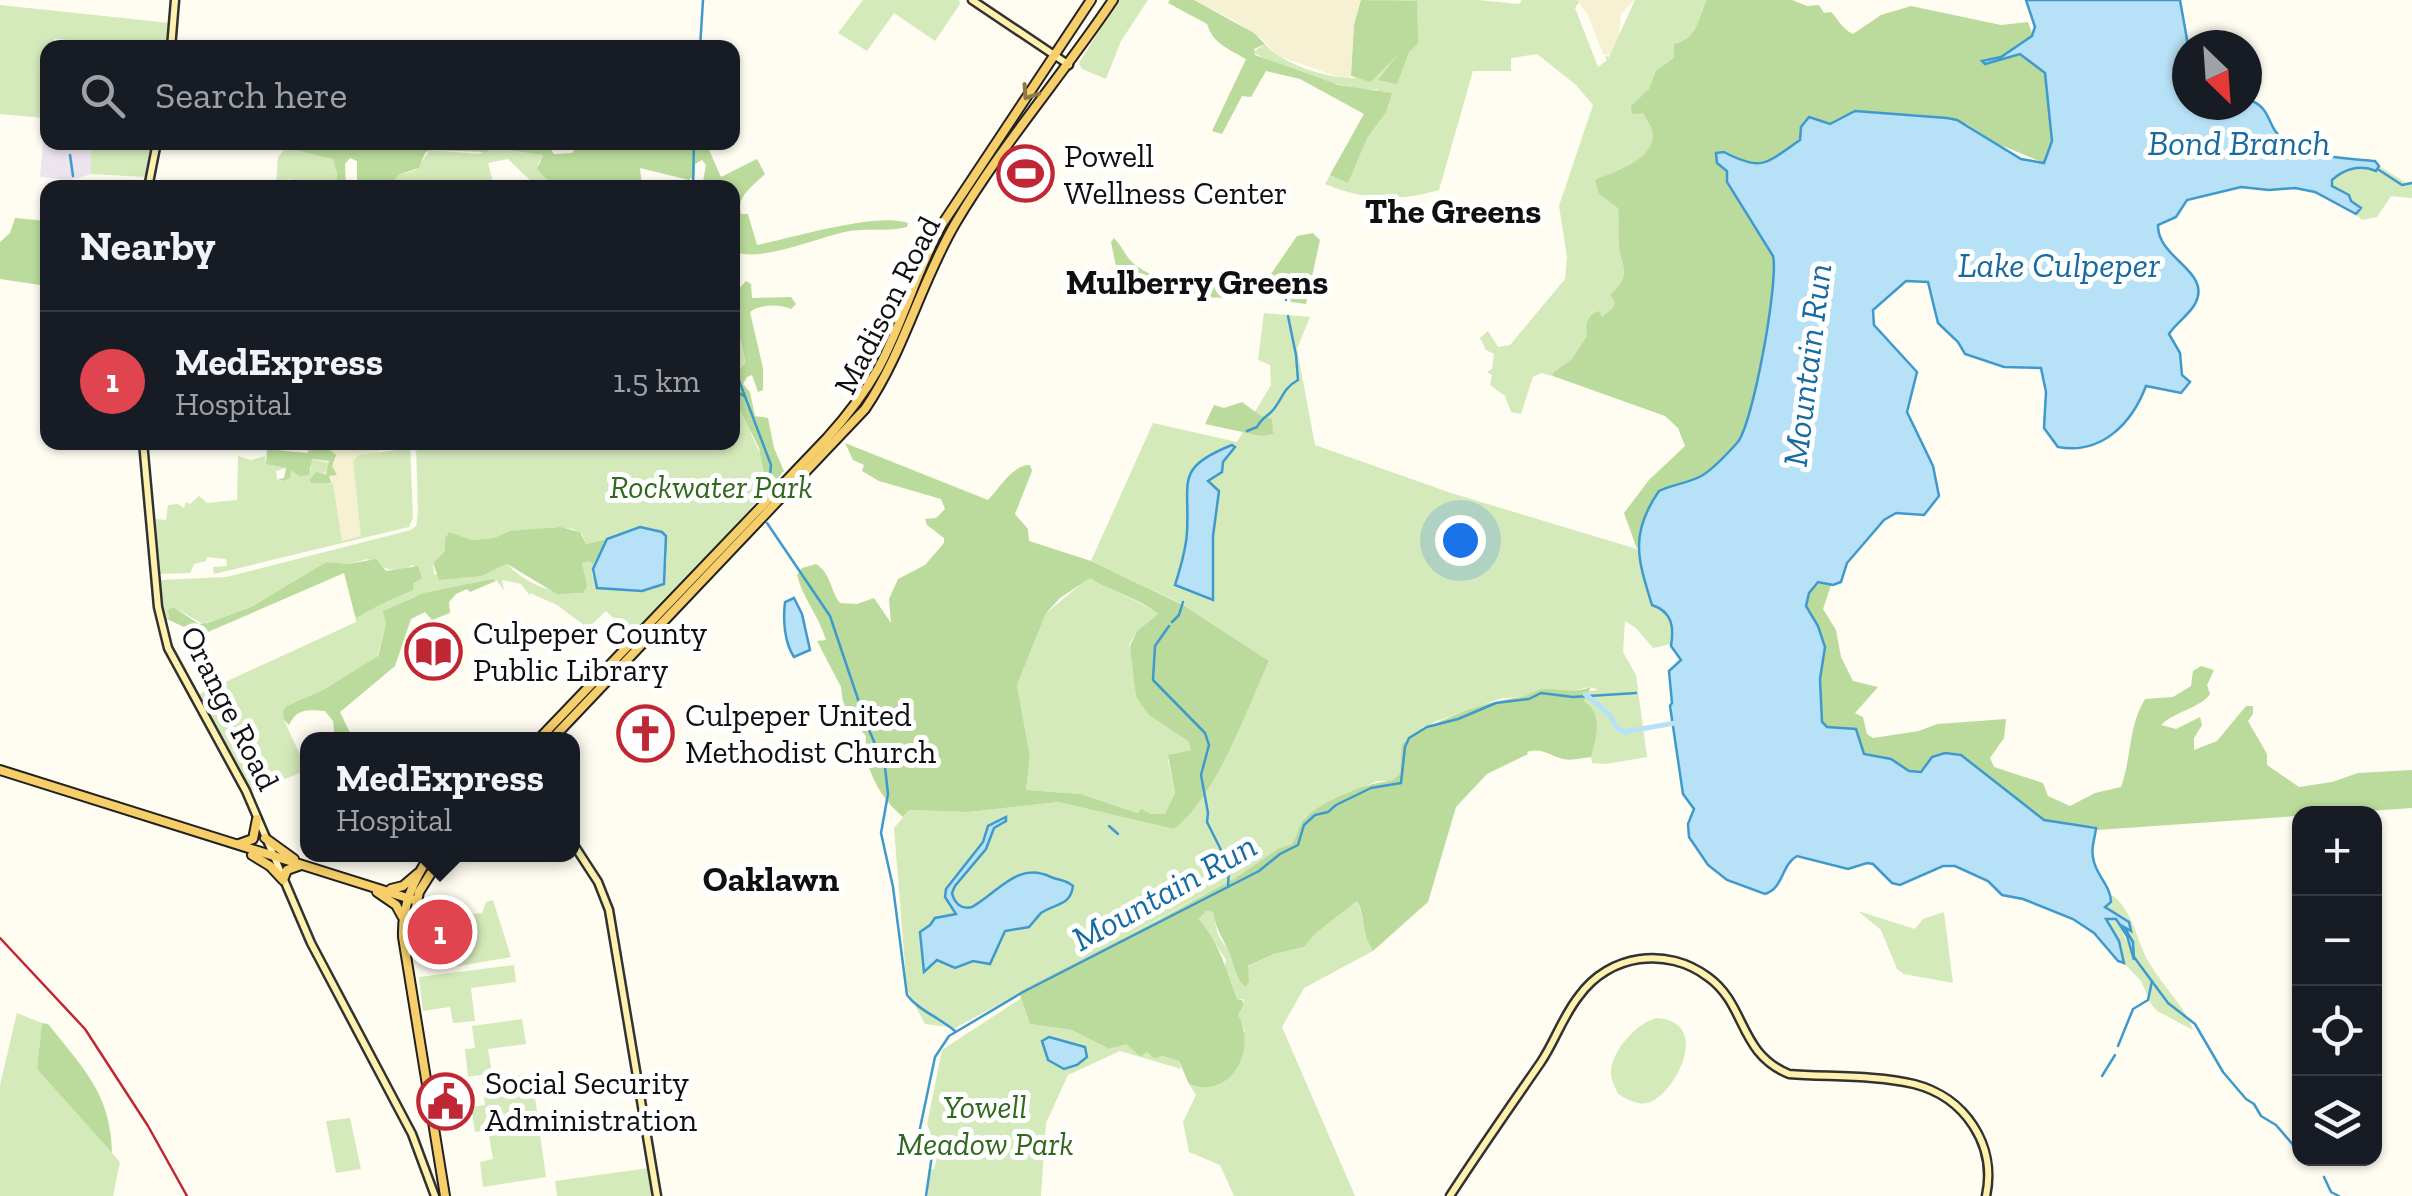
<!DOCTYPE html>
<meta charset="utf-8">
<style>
body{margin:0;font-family:"Zilla Slab",serif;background:#20242c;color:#f1f3f6}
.controls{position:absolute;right:30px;bottom:30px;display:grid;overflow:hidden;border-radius:20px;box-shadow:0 2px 8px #0004}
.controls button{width:90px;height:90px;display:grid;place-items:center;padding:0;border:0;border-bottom:2px solid #363941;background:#171b24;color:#f1f3f6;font:50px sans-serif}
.compass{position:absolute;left:2172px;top:30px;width:90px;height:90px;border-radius:50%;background:#171b24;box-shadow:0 2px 8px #0004;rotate:155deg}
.you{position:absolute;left:1460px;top:540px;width:35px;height:35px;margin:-25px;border:8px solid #fff;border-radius:50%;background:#1a73e8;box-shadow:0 0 0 15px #1a73e833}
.badge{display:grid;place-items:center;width:65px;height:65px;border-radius:50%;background:#ea580c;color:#fff;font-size:32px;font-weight:700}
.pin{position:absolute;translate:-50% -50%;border:5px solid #fff;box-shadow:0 2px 10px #0006}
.popup{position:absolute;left:300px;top:732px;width:280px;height:130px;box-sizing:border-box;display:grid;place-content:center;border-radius:20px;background:#171b24;filter:drop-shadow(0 2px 8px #0005);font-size:32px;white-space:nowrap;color:#9ea1a6}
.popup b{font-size:38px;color:#f1f3f6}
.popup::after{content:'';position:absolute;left:50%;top:100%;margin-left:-20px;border:20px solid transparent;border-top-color:#171b24}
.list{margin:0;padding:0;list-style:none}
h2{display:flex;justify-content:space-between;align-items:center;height:130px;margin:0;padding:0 40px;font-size:42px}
h2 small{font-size:32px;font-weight:400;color:#9ea1a6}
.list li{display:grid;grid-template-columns:65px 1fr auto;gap:30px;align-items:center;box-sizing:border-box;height:140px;padding:0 40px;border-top:2px solid #363941}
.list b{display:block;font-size:38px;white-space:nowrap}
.list p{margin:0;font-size:32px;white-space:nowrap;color:#9ea1a6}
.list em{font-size:32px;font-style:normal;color:#9ea1a6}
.icon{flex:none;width:55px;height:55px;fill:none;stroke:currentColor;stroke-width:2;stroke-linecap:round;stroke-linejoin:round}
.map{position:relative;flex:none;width:2412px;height:1196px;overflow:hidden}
.search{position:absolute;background:#171b24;box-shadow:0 2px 8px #0004;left:40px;top:40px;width:700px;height:110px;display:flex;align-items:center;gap:25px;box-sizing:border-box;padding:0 35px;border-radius:20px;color:#9ea1a6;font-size:38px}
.panel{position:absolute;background:#171b24;box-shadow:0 2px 8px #0004;left:40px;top:180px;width:700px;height:270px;border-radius:20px}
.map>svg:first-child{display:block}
.industrial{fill:#ece4ee}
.farmland{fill:#f5f1d2}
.green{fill:#d5eabb;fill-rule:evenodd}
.forest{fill:#badb9b;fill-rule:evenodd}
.water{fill:#b7e1f6;stroke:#3e9acd;stroke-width:2.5}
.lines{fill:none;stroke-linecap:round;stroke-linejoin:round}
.stream{stroke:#3e9acd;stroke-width:2.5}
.canal{stroke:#b7e1f6;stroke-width:5}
.secondary-casing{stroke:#323232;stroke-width:11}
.primary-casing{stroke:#212121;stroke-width:12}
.secondary{stroke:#fef2ae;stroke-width:6}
.primary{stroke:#f7cf6a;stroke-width:8}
.rail{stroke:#c02735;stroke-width:2.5}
.oneway{stroke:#8f7942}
.labels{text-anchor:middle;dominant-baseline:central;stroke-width:10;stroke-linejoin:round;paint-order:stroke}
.poi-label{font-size:32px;fill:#101010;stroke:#fff;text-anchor:start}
.street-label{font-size:32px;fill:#101010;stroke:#fff}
.park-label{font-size:32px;font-style:italic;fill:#31681f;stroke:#fff}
.water-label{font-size:35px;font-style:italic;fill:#186ba2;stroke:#fff}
.neighbourhood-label{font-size:35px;font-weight:bold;fill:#101010;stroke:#fff}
</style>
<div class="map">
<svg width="2412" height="1196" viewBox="0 0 2412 1196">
<rect width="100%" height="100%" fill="#fffcf2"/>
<polygon class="industrial" points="44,132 47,133 48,142 91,143 91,174 70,180 40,177"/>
<g class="farmland">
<polygon points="1194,0 1361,0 1354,25 1351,76 1347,80 1278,56 1262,39 1235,21"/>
<polygon points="1577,0 1634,0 1621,14 1619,35 1612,56 1603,54 1587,13"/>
<polygon points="327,443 406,443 397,450 379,450 361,536 341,541 333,485 325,482 324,474 332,463 333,452"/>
</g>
<g class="green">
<polygon points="863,0 959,0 960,4 935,41 894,13 867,51 838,33"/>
<polygon points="1118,0 1148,0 1121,41 1106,79 1082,69 1079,63"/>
<path d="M1378,0H1478L1519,4L1522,0H1577L1579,2L1575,8L1598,67L1607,60L1605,56L1609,57L1635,0H1735L1631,286L1571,381L1541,373L1533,377L1521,414L1511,412L1505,396L1490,385L1492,375L1487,372L1492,369L1494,354L1486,350L1480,338L1488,331L1498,347L1510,345L1565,279L1567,257L1559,206L1593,105L1576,85L1537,54L1511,58V71H1473L1439,190C1399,202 1363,200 1325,184L1378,89C1356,94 1272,65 1253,52L1265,44C1282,65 1334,80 1356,78C1372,77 1384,65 1396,55Z"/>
<polygon points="0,5 170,23 168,47 54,39 53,47 48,48 47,133 44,132 45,118 0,114"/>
<polygon points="91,143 153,143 146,177 91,174"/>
<polygon points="489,145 501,145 499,149 543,155 538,164 554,187 533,187 533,183 508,159 488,163 493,182 509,187 388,186 398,175 416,170 430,150 479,154 490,148"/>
<polygon points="297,147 299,151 333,158 337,174 336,187 294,187 295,182 290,179 276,183 278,157 286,148"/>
<path d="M2379,166L2406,183L2412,181V198L2391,196L2377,217L2362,220L2356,214L2361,208L2351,201L2349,195L2332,186V180C2344,169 2360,164 2376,171Z"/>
<path d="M1264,313L1310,317L1297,349L1315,445L1451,493L1637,549L1652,605C1669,611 1677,626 1671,644L1653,648L1636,628L1625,621L1623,652L1636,675L1647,757L1606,764L1592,763L1582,704L1589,691L1598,690L1591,687L1565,692L1546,689L1524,697L1502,698L1434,722L1403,751L1400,774L1391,781H1377L1325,804L1305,817L1297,840L1292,844L1279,848L1235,878L955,1028L925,1024L907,990L894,828L909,810L968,812L1058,802L1174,829L1269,661L1184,605L1091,561L1153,423L1237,442L1271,385L1270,365L1258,360Z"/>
<path d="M735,314L747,364L738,369L751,434L774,482L680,588L677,587L638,631L634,626L626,630L606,611L588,628L557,605L530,593V596L521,584L502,580L504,590L496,580L412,598L384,611L386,624L377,657L323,690L285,708L284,720L307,770L255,791L249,788L199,694L356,622L355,616L411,591L416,580L420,579L413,565C395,574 384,569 368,559L348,564L326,562L251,607L203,624L173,607L168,610L169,620L163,621L161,580L226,577L411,530L416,526L418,514L416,443L732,442V315ZM552,527L573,529L582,534L586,544L650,528L662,532L667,557L664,584L642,591L597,588L592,574L593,565L589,561L582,563L583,593C556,596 525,584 507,564C485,575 458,583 434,574L433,563L445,551V538L449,532L472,540L494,538L510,531L533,532Z"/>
<polygon points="406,443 410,443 413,518 409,527 214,574 213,567 227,566 226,559 207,557 206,561 194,564 190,573 158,574 156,519 166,520 168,505 178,504 184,508 186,502 190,504 199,496 207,503 237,500 238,456 251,460 265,456 266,464 286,468 276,471 277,479 283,481 290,469 311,471 311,459 332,463 324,474 325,482 333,484 342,541 361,536 353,461 359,455 397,450"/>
<path d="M1090,577C1112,592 1138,599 1158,614L1137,631L1129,645L1134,663L1136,697L1188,741L1191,750L1172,754L1168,760L1175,793L1165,815L1139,813L1081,794L1026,790L1030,756L1017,685L1046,613Z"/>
<path d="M2112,895C2134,911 2136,942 2150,964C2163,987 2185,1006 2193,1030L2157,1011L2151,1004L2141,981L2124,963L2118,938L2106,919H2116L2134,956L2133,942L2124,927L2129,922L2105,907L2111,902Z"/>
<polygon points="493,900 511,957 453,967 464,935 457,937 452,904 466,915 482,913 486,902"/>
<path d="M1357,901C1365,918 1361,932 1373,951L1304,988L1282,1027L1355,1196H1234L1220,1165L1189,1152L1183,1122L1196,1095L1189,1084L1198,1087L1245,1031L1238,1015L1244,1006L1243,999H1237L1224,971L1226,960L1199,919L1206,911L1213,912L1218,935L1247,979V967L1274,954L1304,947L1314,935Z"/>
<polygon points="1858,911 1915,929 1923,919 1944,912 1953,983 1904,974 1897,969 1881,930"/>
<polygon points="514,965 516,982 471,988 475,1021 453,1023 450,1007 423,1011 419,977"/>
<polygon points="1026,995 1030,1024 1072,1030 1109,1049 1126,1043 1141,1057 1147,1052 1179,1061 1181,1069 1120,1051 1068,1075 1046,1123 1041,1196 928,1196 928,1170 934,1169 938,1154 927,1124 942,1050"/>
<polygon points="17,1013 42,1023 37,1069 120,1162 113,1196 0,1196 0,1085"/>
<path d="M1657,1018C1715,1022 1672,1099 1647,1103C1636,1105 1627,1099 1618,1094C1615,1087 1610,1078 1611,1070C1613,1049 1638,1022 1657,1018Z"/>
<polygon points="522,1019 526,1044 488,1049 492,1073 468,1077 465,1049 475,1048 472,1026"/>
<polygon points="531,1074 539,1123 475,1132 471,1107 485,1105 482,1081"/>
<polygon points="350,1118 361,1169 336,1173 326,1121"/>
<polygon points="539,1128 546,1177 483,1187 480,1162 493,1159 489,1136"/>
<polygon points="649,1168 653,1196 557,1196 555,1181"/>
</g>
<g class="forest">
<path d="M1170,0H1194L1254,33L1265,44L1254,49L1255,55L1339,85L1392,93L1386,112L1367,138L1348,183L1330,175L1364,114L1300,79L1266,71L1251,97L1242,96L1222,134L1212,131L1246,59C1229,49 1213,44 1207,24L1168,3Z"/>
<polygon points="1361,0 1417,1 1418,43 1409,52 1397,84 1378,80 1399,53 1371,82 1351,76 1354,25"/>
<path d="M1707,0H1792L1807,6L1819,5L1824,13L1831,12C1839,20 1842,29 1853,34L1881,15L1911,6L2001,25L2028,22L2045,67L2057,137L2044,163L1998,144L1967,124L1914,114L1885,122L1859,113L1830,124L1802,130L1796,146L1776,294L1767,324L1748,436L1714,471L1668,487L1644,519L1637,549L1624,513L1649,480L1685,446L1678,428L1665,416L1553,376V373L1572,359L1587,336C1585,326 1587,314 1599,311L1602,317L1613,308L1615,302L1610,295C1635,271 1620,269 1619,242C1618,230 1620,219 1618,208L1599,194L1595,180C1613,172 1663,158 1651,127C1649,122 1645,118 1643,113L1632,114L1631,106L1649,89L1656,71L1674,58V44C1698,39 1698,19 1707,0Z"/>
<polygon points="340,143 342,145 489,145 488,152 430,150 425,153 419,168 398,175 389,187 362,187 357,180 357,161 350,158 345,164 346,187 336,187 337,174 333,159 299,151 296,145"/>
<path d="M674,143H706L721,177L757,159L765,174C753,186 736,196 741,214H748L757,245C793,238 876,212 908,223L907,227C889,232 869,228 850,231C821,236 759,264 733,251L732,188L702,187L706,165L702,160L695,164V175L689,180L640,168L642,187H554L537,169L543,155L498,149L501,145L547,144L554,154L572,153L576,148L672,147Z"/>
<polygon points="15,218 47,221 47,286 0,279 0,242 10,233"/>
<polygon points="1313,233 1320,240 1306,304 1291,302 1285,278 1264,291 1260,290 1297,236"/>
<path d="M1114,238C1121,245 1126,257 1133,263C1166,289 1204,288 1242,285L1252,298L1173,297L1156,293L1117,271L1111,242Z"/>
<path d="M746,281L751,284L752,298L791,297L796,304L791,309C780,304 760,304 750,312L763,368V390L758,392L752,375L747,377L743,384L750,392L755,416L768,418L774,448L784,471L774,482L765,478L759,448L733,396L734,374L746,363L735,314L733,315V295Z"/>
<polygon points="1242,402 1261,416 1272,419 1273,434 1261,436 1205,424 1214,405 1224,408"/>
<polygon points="303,443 327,443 328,448 336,455 332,466 337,475 329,476 331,483 311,483 310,480 316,472 326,475 329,461 312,459 309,475 299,476 291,470 290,478 283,481 278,479 284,478 286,468 266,464 267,449 307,453 309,450 303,448"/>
<path d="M845,443L988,500C1000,488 1012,465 1030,465L1032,471L1015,514L1028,529L1029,541L1091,561L1185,606L1269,661C1245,712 1218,794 1174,829L1058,802L968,812L909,810L903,817C880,798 862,766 866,736L844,710L841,687L817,641L826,640C819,616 803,599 797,575L802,568L816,564C831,573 830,590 840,603L857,604L874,598L891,623L889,599L898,579L925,565L944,543V538L927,525L925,519L936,518L945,509L941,499L879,481L862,471L864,465L853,460ZM1090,578C1112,592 1139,598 1158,614L1137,631L1130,646L1136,697L1149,715L1188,741L1191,750L1168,755L1175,793L1165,814H1151L1141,809L1138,813L1081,794L1026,790L1030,756L1017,685L1046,613L1060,598Z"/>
<polygon points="560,527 580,532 586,544 607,539 593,565 589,561 582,563 587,586 583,593 557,594 507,564 481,576 439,580 433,563 445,551 445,538 449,532 472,540 494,538 510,531"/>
<path d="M376,559L386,571L418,566L422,578L414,583L413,590C394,599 375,606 358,617L355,616L344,573L201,635L169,620L168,610L173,607L199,624L207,623L251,607L326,562L348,564Z"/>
<path d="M493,579L496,581L470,592L467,589L456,594L449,602L450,613L432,620L425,612L411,619L395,666L340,712L353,739H335L333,721L325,711C308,710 297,708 289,725L284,720L283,711L287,706L323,690L378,656L386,624L383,611L424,593Z"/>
<path d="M1815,581L1832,582L1823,609L1836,630L1841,657L1853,681L1878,687L1855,713L1863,717L1867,734L1873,738L1919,731L1937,724L2006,719L2004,738L1990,758L1994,767L2043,783L2048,796L2070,806L2095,793L2121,787C2132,756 2128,727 2145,699L2173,697L2191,686L2193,671L2201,666L2214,670L2207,685L2210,694C2199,709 2177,710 2161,725L2176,729L2200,717L2202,725L2194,738V750L2217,741L2246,706H2253V714L2248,721L2267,754V765L2299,787L2332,782L2358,773L2412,770V808L2097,830L2094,826L2064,825L2044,820L1985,776L1923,770L1909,772L1865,755L1821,721L1809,619L1803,606Z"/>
<path d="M1591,687L1584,701C1604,715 1596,737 1591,757C1582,758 1572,761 1563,759C1549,755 1542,747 1527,752L1528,754L1487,774L1456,807L1428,902L1373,951C1360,931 1366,917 1357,901L1315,934L1304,947L1274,954L1248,966L1249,982L1245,987C1234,975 1235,964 1228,950C1221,934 1217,932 1213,912L1206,911L1199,919C1221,947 1225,967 1237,999L1242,1000L1244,1005L1238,1015C1258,1049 1230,1101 1189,1084L1179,1061L1162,1056L1154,1058L1147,1052L1141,1057L1126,1044L1109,1049L1072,1030L1030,1024L1019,992L1160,919L1235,878L1279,848L1292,844C1298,836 1298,824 1307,816C1323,801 1371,781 1391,781L1400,774L1402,744C1438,719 1477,703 1521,697C1529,696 1535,690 1543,689C1560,688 1573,694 1591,687Z"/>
<path d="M42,1023L48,1024C83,1068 111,1094 112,1153L37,1069Z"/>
</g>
<g class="water">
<path d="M2026,0H2180L2188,45L2187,105H2247V99C2273,107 2266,127 2283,139C2311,158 2343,158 2375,161L2379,166L2376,171C2360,164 2344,169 2332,180V186L2349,195L2351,201L2361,208L2356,214L2315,192L2295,188L2269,190L2241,187L2187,200L2176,217L2158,225C2157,259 2213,271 2195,304C2188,316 2176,323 2169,334L2180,353L2182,375L2190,382L2181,393L2146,386C2132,423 2102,455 2058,447L2044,428L2046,392L2041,368L2004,367L1965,354L1958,342L1938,323L1928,282L1906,281L1873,310L1874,325L1917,372L1907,412L1933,466L1939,496L1924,515L1896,513L1884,520L1847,563L1841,582L1833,585L1818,582L1809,593L1806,606L1818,626L1825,647L1820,679L1822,722L1827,727L1856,729L1864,754L1891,759L1909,771L1921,772L1932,757L1945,753L1961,755L2044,820L2096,828C2095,839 2090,848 2094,862C2098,877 2111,887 2111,902L2105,907L2129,922L2131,931L2124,927L2133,942L2134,960L2127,936L2116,919H2106L2119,941L2124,963L2118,961L2094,933L2073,919L2023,899L2002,895L1988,881L1955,866H1943L1900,885L1892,883L1873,864L1867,863L1848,869L1797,856C1781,865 1784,888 1765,894L1727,880L1708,865L1689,837L1688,824L1694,809L1683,794L1670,706L1672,703L1669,671L1681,660L1671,646C1674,628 1673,612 1652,605C1638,560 1629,534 1659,491C1673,484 1690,483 1703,475C1714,468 1728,453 1737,443C1753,426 1779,279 1773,256L1727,182V171L1717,163L1716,153L1724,152C1762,172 1765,164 1800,140L1801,127L1809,117L1830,124L1855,111L1947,118L1957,120L2021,159L2044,163L2052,141L2045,73L2020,54L1985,64L1982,61L2001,57L2032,36L2035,27Z"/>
<path d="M1232,445L1235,447L1223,462L1222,472L1208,481L1219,491L1213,536V600L1175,585C1180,569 1186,551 1187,532C1190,481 1174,468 1232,445Z"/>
<polygon points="640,527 662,532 666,536 664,584 642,591 597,588 593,569 607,539"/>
<path d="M794,598L802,614L810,650L794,657C784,642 783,619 785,602Z"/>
<path d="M1006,817V821L994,828L986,849L955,886L952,893C954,903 962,910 972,907C999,892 1017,861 1051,877C1060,881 1065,879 1073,886C1070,907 1055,903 1041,913C1040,914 1030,926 1029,927L1005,931L990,964L973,961L955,968L937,960L924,972L920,932L930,925L935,918L956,914L945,897L946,889L983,842L988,826Z"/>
<polygon points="1049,1037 1085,1047 1087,1057 1077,1065 1064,1069 1048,1060 1042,1041"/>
</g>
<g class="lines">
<g class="stream">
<polyline points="700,48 703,0"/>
<polyline points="70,155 73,176"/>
<polyline points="2379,170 2402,185 2412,183"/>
<polyline points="693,188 694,142"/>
<polyline points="1285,296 1286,300"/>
<polyline points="732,362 771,465 770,475 758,499"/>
<polyline points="732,389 744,396"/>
<path d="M1247,431L1257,427C1260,421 1264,418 1269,414C1282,403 1281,389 1298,380L1296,355L1288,316"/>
<path d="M767,523L830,616L866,723L885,767L888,794L881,833L893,887L907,995C918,1010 940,1018 955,1031"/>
<polyline points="1172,622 1179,615 1183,602"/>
<polyline points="1169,626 1155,646 1153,680 1205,733 1209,745 1201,775 1208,813 1207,822 1229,866 1228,887"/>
<polyline points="1109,826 1118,834"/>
<polyline points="2134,957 2168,1003 2195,1024 2223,1072 2246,1099 2254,1104 2261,1116 2276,1125 2300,1153"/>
<polyline points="2118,1046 2133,1009 2148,1000 2152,981"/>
<polyline points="2102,1076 2115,1055"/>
<polyline points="2305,1158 2307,1160"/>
<polyline points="2324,1177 2331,1192 2339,1196"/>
<polyline points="926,1196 932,1155 919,1133 935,1057 949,1036 1023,992 1259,871 1280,854 1298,845 1304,825 1315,815 1328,812 1336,805 1371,788 1401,783 1405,747 1409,738 1427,727 1458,719 1496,703 1529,699 1541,693 1573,697 1636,693"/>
</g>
<polyline class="canal" points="1585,694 1609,714 1617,728 1624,732 1675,723"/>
<defs>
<g id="secondary">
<polyline points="972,0 1069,65"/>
<polyline points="171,48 175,0"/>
<polyline points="148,188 157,142"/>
<polyline points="143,442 158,607 168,648 246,791 311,943 412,1134 435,1196"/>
<polyline points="572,842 598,882 609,910 657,1196"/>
<path d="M1450,1196C1479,1151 1510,1107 1541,1062C1555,1041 1563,1016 1579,996C1609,954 1667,946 1708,977C1747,1005 1738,1053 1789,1074C1828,1077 1876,1075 1914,1084C1965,1097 1997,1145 1986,1196"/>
</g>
<g id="primary">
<path d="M538,740L827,438C846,417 864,394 878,369C903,323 916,272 941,226L1091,0"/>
<path d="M551,740L865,409C904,352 920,284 955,224C1001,146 1062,76 1113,0"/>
<polyline points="0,770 417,901"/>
<polyline points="265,838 294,859"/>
<polyline points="239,844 253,839 257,819"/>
<path d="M431,854C413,880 402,906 403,937L445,1196"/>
<polyline points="252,855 270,866 283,880 287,870 301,865"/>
<polyline points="391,889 403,886 417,874"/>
<polyline points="377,892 396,905 402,916"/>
<polyline points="407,953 419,892 443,854"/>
</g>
</defs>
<use href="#secondary" class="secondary-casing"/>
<use href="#primary" class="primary-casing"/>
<use href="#secondary" class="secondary"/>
<use href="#primary" class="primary"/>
<polyline class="rail" points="0,938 85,1029 148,1126 187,1196"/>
</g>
<defs><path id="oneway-chevron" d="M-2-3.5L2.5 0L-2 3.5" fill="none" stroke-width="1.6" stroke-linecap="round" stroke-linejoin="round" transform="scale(2.5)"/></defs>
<use class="oneway" href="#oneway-chevron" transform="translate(1029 93) rotate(124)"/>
<defs>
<symbol id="stadium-ring" viewBox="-11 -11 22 22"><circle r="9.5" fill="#fff" stroke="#c02735" stroke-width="1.5"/><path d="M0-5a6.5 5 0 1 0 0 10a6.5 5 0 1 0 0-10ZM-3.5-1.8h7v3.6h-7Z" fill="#c02735"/></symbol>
<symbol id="library-ring" viewBox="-11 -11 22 22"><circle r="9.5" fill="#fff" stroke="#c02735" stroke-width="1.5"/><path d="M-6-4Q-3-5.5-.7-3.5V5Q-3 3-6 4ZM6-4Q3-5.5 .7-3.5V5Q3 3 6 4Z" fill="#c02735"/></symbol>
<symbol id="church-ring" viewBox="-11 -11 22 22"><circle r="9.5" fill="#fff" stroke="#c02735" stroke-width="1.5"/><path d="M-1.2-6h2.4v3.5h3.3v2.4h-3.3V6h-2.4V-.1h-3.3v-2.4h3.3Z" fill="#c02735"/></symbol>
<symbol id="civic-ring" viewBox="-11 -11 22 22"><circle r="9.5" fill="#fff" stroke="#c02735" stroke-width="1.5"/><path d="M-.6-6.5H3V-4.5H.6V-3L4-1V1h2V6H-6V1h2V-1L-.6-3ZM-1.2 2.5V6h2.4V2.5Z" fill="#c02735"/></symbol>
</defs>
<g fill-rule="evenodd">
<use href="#stadium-ring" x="994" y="142" width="63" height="63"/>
<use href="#library-ring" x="402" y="620" width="63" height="63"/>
<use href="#church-ring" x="614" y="702" width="63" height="63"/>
<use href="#civic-ring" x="414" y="1070" width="63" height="63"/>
</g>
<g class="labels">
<g class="poi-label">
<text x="1064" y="156">Powell<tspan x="1064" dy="37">Wellness Center</tspan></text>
<text x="473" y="633">Culpeper County<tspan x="473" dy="37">Public Library</tspan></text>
<text x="685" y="715">Culpeper United<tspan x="685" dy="37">Methodist Church</tspan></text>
<text x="485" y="1083">Social Security<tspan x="485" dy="37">Administration</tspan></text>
</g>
<g class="street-label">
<text transform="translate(887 305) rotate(-63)">Madison Road</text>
<text transform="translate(230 708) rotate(63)">Orange Road</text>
</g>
<g class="park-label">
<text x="711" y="487">Rockwater Park</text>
<text x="985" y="1107">Yowell<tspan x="985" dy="37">Meadow Park</tspan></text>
</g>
<g class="water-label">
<text x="2239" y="143">Bond Branch</text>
<text x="2059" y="265">Lake Culpeper</text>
<text transform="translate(1807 365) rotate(-83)">Mountain Run</text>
<text transform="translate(1164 892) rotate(-29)">Mountain Run</text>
</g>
<g class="neighbourhood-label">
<text x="1453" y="211">The Greens</text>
<text x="1197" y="282">Mulberry Greens</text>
<text x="771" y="879">Oaklawn</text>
</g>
</g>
</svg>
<div class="controls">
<button>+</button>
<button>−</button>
<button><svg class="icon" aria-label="locate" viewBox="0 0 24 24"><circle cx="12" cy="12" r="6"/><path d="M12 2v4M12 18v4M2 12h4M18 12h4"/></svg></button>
<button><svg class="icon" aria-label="layers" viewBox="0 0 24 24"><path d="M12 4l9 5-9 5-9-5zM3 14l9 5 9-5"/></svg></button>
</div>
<svg class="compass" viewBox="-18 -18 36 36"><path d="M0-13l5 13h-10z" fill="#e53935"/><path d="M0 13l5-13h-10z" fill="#9ea1a6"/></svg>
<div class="you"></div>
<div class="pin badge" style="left:440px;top:932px;background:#e0444e">1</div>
<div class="popup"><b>MedExpress</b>Hospital</div>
<div class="search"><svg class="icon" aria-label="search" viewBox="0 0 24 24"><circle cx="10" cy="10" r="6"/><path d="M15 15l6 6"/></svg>Search here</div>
<section class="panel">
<h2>Nearby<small></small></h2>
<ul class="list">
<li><span class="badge" style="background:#e0444e">1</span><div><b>MedExpress</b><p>Hospital</p></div><em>1.5 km</em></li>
</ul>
</section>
</div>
